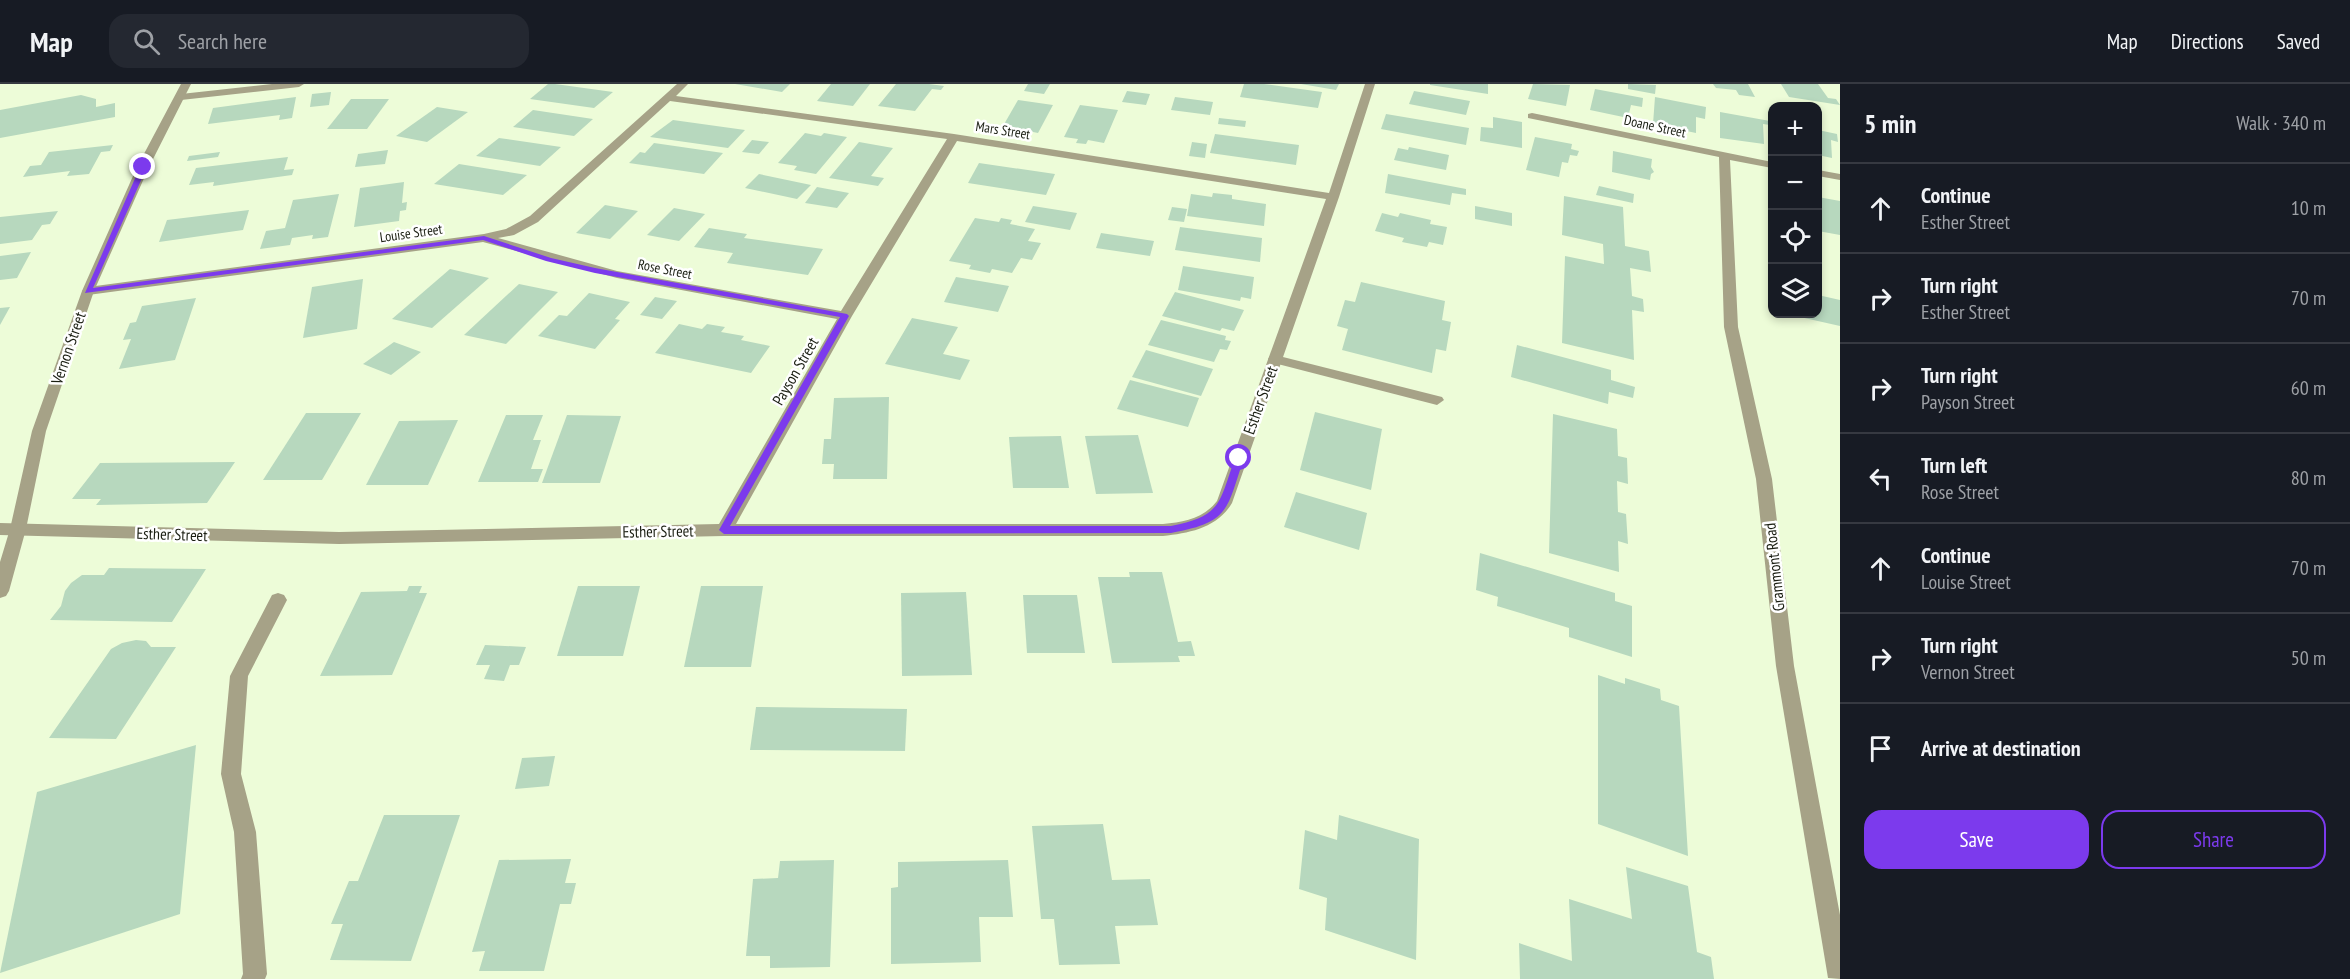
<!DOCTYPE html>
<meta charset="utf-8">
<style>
body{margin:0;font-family:"PT Sans Narrow",sans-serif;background:#242831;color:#f1f3f6}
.controls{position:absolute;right:18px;top:18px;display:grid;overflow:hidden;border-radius:12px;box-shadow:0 3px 9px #0003}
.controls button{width:54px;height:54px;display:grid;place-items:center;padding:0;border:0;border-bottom:2px solid #363941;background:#171b24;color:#f1f3f6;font:30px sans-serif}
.stop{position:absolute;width:18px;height:18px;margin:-14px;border:4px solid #7c3aed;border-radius:50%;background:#fff}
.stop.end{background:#7c3aed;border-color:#fff;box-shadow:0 2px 6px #0008}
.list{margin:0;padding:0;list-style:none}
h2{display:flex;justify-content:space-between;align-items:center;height:78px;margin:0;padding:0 24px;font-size:26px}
h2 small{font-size:20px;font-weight:400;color:#9ea1a6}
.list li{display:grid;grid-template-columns:39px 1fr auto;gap:18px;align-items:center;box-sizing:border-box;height:90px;padding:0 24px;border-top:2px solid #363941}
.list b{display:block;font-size:22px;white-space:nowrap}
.list p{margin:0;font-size:20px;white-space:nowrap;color:#9ea1a6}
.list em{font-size:20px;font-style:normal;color:#9ea1a6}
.actions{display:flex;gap:12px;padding:18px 24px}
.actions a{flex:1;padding:14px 0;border:2px solid #7c3aed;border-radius:18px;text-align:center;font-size:21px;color:#7c3aed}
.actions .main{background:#7c3aed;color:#fff}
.icon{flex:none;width:33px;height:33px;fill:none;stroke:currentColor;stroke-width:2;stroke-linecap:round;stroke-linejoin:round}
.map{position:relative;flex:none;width:1840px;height:895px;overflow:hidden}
header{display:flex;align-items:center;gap:36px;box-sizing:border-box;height:84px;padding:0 30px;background:#171b24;border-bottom:2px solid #363941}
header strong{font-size:28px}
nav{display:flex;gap:33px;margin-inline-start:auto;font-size:21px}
.search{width:420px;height:54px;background:#242831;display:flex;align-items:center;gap:15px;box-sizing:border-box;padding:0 21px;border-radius:18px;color:#9ea1a6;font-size:22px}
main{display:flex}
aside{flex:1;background:#171b24}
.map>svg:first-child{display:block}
.building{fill:#b7d8be}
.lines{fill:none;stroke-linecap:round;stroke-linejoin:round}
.service{fill:#a6a287;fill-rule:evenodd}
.minor{fill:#a6a287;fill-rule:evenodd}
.tertiary{fill:#a6a287;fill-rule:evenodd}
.route{fill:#7c3aed}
.labels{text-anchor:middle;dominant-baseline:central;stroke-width:5;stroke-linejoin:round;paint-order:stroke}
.far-street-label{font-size:14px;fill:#1a1e12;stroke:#fff}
.street-label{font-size:16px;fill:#1a1e12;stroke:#fff}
</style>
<header>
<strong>Map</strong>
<div class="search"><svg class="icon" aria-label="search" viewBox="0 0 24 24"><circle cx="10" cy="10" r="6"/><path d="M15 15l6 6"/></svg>Search here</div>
<nav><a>Map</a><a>Directions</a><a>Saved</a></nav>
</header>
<main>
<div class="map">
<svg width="1840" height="895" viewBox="0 0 1840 895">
<rect width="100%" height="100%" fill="#edfcd8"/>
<g class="building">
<polygon points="548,0 555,0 613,8 594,24 530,15"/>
<polygon points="735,0 790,0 782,8"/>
<polygon points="831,0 870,0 853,22 817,17"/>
<polygon points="896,0 929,0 944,2 941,6 932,5 915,27 878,22"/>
<polygon points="1028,0 1050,0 1044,10 1024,7"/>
<polygon points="1244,0 1264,0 1322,8 1318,24 1240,13"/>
<polygon points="1301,0 1339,0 1336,6"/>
<polygon points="1430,0 1488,0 1488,10 1430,1"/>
<polygon points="1533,0 1570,1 1566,22 1528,15"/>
<polygon points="1628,0 1656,1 1655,10 1628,5"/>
<polygon points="1713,0 1748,0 1755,13 1739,11 1736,6 1716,4"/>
<polygon points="1781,0 1818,0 1828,14 1836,15 1840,21 1789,13"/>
<polygon points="1595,5 1643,14 1642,23 1631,21 1628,34 1590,26"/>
<polygon points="1127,7 1150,10 1146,21 1122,18"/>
<polygon points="1414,7 1470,17 1466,31 1409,20"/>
<polygon points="331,8 329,21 310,23 312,10"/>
<polygon points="81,11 96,15 96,23 115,19 115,33 0,54 0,26"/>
<polygon points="296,13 292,34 279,36 280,31 208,40 213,24"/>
<polygon points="1175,13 1213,18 1210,31 1171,26"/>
<polygon points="1655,13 1706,23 1705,35 1696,33 1696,49 1653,40"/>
<polygon points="351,15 389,15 367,45 327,45"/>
<polygon points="1018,16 1053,21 1038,49 1003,42"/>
<polygon points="1080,21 1118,26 1104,59 1088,56 1086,60 1076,59 1078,55 1064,53"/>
<polygon points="437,23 468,28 427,58 396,52"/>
<polygon points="533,26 593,35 574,52 513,43"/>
<polygon points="1720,28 1770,37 1770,41 1763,40 1764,60 1720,54"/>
<polygon points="1386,30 1469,44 1466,61 1381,45"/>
<polygon points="1493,33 1522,38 1522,64 1480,57 1481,43 1493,44"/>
<polygon points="1219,34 1246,37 1245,43 1218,40"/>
<polygon points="673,36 745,46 728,64 650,53"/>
<polygon points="1818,46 1837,50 1838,58 1831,56 1832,74 1818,71"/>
<polygon points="805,49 821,52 824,49 847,53 816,90 794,86 797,82 778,79"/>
<polygon points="1215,50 1299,61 1296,81 1210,69"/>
<polygon points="1535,53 1572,60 1571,65 1579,67 1577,72 1570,71 1568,79 1562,78 1559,93 1526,86"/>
<polygon points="499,54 561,63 540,82 476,72"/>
<polygon points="752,56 769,58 759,70 742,68"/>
<polygon points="859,58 893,64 871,92 884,94 878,102 829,94"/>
<polygon points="1192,58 1207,60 1205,74 1189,72"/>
<polygon points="654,59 723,69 704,90 629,79 640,68 645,69"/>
<polygon points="113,61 110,67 101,68 89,90 67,92 70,87 23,93 30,82 41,81 49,68"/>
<polygon points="1409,63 1449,71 1446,86 1394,76 1398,64 1408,66"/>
<polygon points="388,66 385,80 355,83 358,70"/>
<polygon points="1613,67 1652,75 1651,83 1654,88 1651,90 1650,96 1612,88"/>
<polygon points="220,68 218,73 187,77 189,72"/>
<polygon points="288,73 284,86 294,85 292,91 213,102 214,98 189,101 196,84"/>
<polygon points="979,79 1055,90 1046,111 968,99"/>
<polygon points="459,80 527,91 503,111 434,100"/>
<polygon points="759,90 811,101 797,115 745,104"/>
<polygon points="1388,90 1466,105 1466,111 1452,109 1450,121 1385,109"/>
<polygon points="404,98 402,119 407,118 406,126 400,127 399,137 354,143 360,104"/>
<polygon points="1599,102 1634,110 1633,119 1596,111"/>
<polygon points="817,103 849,109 837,124 805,119"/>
<polygon points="1213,109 1232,111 1232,115 1266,120 1264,142 1187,132 1191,110 1212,113"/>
<polygon points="339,110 328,153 312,155 313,151 292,154 290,161 260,165 266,147 285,144 293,116"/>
<polygon points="1564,112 1623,123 1625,162 1649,167 1651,188 1630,184 1632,212 1643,215 1644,228 1632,226 1634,276 1562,259 1565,172 1604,180 1603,160 1562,151"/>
<polygon points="1818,113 1840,117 1840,151 1818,147"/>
<polygon points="605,121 638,127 610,155 576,149"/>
<polygon points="1033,122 1077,129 1070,146 1025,138"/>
<polygon points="1475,122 1512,129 1512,142 1475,135"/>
<polygon points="1172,123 1187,125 1184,138 1168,136"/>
<polygon points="674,124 705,130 679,157 647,151"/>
<polygon points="249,126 243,146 159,158 167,136"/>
<polygon points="58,127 50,140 42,141 32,156 0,160 0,133"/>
<polygon points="1382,129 1398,133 1400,129 1431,136 1430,140 1447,143 1443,161 1429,158 1427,163 1402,158 1404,154 1375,147"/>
<polygon points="975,134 999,138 1001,134 1012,136 1010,140 1035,145 1028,157 1041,159 1032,176 1021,174 1012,189 992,185 990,189 969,185 971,181 949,177"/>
<polygon points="1180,143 1262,154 1260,178 1175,166"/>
<polygon points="709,144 747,150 744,154 823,165 808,191 727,179 733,169 694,163"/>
<polygon points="1101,149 1154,157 1150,172 1096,164"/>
<polygon points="31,168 17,194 0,196 0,172"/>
<polygon points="1183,182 1254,193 1251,215 1241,213 1240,217 1178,206"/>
<polygon points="450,185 489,194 432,244 392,235"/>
<polygon points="956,193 1009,202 998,228 944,218"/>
<polygon points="363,195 357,245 303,254 312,203"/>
<polygon points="1361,198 1445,217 1442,236 1451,238 1446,267 1436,265 1432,289 1342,266 1348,245 1337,242 1345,216 1355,218"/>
<polygon points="519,200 558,208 506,260 464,251"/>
<polygon points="1175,208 1244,226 1234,247 1222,244 1220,247 1162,232"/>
<polygon points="589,209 630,218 615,235 620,236 595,265 538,252 559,231 567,232"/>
<polygon points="1818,211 1840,216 1840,242 1800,233 1799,230 1818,230"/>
<polygon points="655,213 677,217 662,235 640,231"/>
<polygon points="196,214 175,276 119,285 131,255 123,256 130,239 136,238 142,222"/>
<polygon points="10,223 0,241 0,224"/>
<polygon points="912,234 958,243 943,270 970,276 960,296 885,280"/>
<polygon points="1161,236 1226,252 1225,256 1231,257 1227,266 1220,265 1214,278 1148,261"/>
<polygon points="679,240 702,245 707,240 725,243 721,248 744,252 741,256 770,262 751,289 655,269"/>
<polygon points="394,258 421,268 391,291 363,280"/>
<polygon points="1517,261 1611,286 1611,296 1635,303 1633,314 1609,308 1608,320 1511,293"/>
<polygon points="1146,266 1213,285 1201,312 1132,293"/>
<polygon points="1130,296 1199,314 1188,343 1117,325"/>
<polygon points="889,313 887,395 833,395 834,380 822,380 824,355 831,355 834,314"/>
<polygon points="1315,328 1382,345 1371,406 1300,386"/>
<polygon points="306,329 361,329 322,396 263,396"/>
<polygon points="1553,330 1617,345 1618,372 1627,374 1628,400 1617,397 1618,428 1626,430 1628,460 1618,457 1619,488 1549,469"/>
<polygon points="506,331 543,331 533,356 541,356 531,385 543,385 538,398 478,398"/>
<polygon points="567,331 621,332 600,399 542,399"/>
<polygon points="458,336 428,401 366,401 399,337"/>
<polygon points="1138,351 1153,409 1096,410 1085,352"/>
<polygon points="1061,352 1069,404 1013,404 1009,353"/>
<polygon points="235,378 207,419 96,421 101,415 72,415 100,379"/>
<polygon points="1296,408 1367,429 1359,466 1284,443"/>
<polygon points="1480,469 1615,509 1615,517 1632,522 1632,573 1569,553 1569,544 1497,522 1498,513 1476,506"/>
<polygon points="109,484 206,485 172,538 50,536 61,522 65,507 71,499 82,491 104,491"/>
<polygon points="1129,488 1162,488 1178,558 1191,557 1195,572 1178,572 1180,578 1112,579 1098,493 1130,493"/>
<polygon points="409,502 422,502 419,509 427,509 392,591 320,592 361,508 407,507"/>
<polygon points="578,502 640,502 623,572 557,572"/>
<polygon points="701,502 763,502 751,583 684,583"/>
<polygon points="966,508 972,591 902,592 901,509"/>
<polygon points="1023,511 1077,511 1085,569 1027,569"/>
<polygon points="136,556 146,557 151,563 176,563 116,655 49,654 111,565 122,559"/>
<polygon points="485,561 526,563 519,581 510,581 504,597 484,595 490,581 476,581"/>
<polygon points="1598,591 1625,600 1625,594 1660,605 1661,616 1679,622 1688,772 1598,740"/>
<polygon points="756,623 907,625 905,667 750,666"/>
<polygon points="196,661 180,830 0,889 37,708"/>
<polygon points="555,672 549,702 515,705 522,674"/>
<polygon points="384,731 460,731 411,877 330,876 343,840 331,840 349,797 358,797"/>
<polygon points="1339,731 1419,755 1416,876 1325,846 1327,814 1299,805 1305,746 1337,756"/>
<polygon points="1103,740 1112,796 1150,795 1158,841 1115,842 1120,880 1059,881 1054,835 1041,835 1032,742"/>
<polygon points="571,775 565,799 576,799 571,820 560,820 544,887 479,887 485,867 472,868 499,776"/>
<polygon points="834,776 830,883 770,884 770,872 746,872 753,795 778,794 780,777"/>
<polygon points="1008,776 1013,833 979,833 981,878 891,880 891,804 898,803 898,778"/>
<polygon points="1626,783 1688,802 1697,868 1711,873 1714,895 1520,895 1519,859 1572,877 1569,815 1632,835"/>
</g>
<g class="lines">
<g class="service">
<polygon points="1275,271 1442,313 1444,316 1437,321 1270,278 1268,275 1270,272"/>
<polygon points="278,509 284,511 287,516 248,592 241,690 256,748 267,890 265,895 241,895 243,890 234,748 221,690 230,592 272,511"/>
</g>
<g class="minor">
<polygon points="272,0 304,0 299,3 181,16 176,13 181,10"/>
<path d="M677,0H688L676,12L954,50L1329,109L1365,0H1375L1339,113L1232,419C1217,444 1190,449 1163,452H724L339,460L0,451V439L339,448L719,440L837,235L617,194L483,158L88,211L82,207L88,203L484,150L506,145L530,132ZM670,17L947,55L841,227L617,187L498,154L514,151L538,138ZM957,57L1326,115L1217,417C1203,435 1184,438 1163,440H736L852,232Z"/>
<polygon points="1532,29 1772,78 1772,84 1730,76 1738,243 1772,395 1794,582 1840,831 1840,895 1828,894 1776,582 1756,395 1724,243 1719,73 1528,34 1528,30"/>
<polygon points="1818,86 1840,90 1840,96 1818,92"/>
</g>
<polygon class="tertiary" points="181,0 191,0 149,83 94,207 46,347 26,445 9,507 6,512 0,514 0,478 10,445 32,347 82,207 137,83"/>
</g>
<path class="route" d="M143,81L147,83L93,204L484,152L551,174L595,184L847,230L849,232L730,442H1171C1222,432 1219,419 1235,374L1239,371L1244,374C1226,427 1230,438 1171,449L724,450L719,446L840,233L595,189L546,177L483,156L85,209L140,83Z"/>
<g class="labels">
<g class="far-street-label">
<text transform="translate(1655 42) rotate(12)">Doane Street</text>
<text transform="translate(1003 46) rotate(9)">Mars Street</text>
<text transform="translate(411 149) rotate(-8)">Louise Street</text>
<text transform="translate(665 185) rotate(11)">Rose Street</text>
</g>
<g class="street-label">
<text transform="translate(68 264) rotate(-71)">Vernon Street</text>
<text transform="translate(795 287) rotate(-60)">Payson Street</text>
<text transform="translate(1260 316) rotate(-70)">Esther Street</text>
<text transform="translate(658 447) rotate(-1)">Esther Street</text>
<text transform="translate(172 450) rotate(2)">Esther Street</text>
<text transform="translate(1774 483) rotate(-96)">Grammont Road</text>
</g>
</g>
</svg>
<div class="controls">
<button>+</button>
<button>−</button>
<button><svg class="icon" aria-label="locate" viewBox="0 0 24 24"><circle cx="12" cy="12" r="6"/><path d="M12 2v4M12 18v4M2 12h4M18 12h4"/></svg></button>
<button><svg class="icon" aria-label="layers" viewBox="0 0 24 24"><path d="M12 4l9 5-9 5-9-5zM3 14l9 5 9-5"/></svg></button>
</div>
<div class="stop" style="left:1239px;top:374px"></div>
<div class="stop end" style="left:143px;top:83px"></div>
</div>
<aside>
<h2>5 min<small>Walk · 340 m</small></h2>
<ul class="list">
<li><svg class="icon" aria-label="ahead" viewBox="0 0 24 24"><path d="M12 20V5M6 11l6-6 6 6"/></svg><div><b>Continue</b><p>Esther Street</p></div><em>10 m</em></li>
<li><svg class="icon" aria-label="right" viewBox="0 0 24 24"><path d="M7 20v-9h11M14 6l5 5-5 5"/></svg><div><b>Turn right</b><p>Esther Street</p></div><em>70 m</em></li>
<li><svg class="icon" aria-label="right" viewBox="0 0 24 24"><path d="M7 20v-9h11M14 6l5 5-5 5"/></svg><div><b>Turn right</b><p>Payson Street</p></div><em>60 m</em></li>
<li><svg class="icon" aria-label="left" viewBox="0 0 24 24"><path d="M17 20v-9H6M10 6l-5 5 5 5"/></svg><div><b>Turn left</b><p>Rose Street</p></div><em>80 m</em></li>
<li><svg class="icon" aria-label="ahead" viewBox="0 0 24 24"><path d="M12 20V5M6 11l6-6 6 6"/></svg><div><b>Continue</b><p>Louise Street</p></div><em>70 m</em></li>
<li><svg class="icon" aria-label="right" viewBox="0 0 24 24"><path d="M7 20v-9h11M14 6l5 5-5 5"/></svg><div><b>Turn right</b><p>Vernon Street</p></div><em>50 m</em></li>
<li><svg class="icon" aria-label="arrive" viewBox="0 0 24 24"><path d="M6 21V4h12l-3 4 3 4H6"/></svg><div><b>Arrive at destination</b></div></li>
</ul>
<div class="actions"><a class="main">Save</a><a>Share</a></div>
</aside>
</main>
